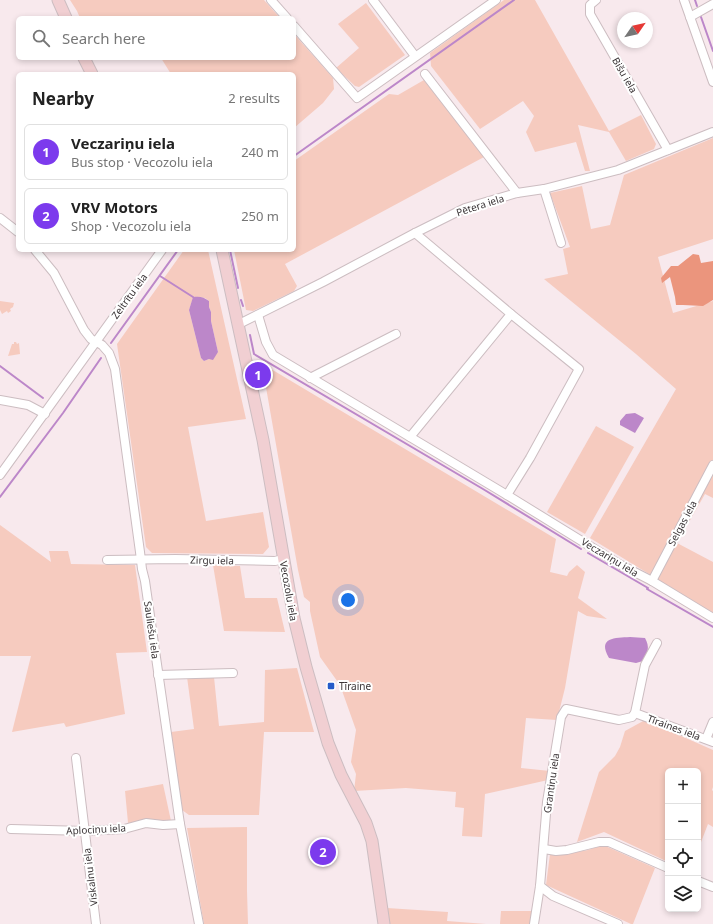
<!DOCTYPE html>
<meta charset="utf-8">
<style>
body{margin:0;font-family:"Noto Sans",sans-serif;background:#f2f2f2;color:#222}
.controls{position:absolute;right:12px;bottom:12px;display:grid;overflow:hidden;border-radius:6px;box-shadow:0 2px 6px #0003}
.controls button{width:36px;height:36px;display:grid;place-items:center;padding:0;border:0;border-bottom:1px solid #e0e0e0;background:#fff;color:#222;font:20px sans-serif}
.compass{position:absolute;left:617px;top:12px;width:36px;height:36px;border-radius:50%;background:#fff;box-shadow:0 2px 6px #0003;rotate:56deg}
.you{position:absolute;left:348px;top:600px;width:14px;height:14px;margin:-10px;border:3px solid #fff;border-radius:50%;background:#1a73e8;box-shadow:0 0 0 6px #1a73e833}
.badge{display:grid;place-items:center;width:26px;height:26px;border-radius:50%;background:#7c3aed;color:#fff;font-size:13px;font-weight:700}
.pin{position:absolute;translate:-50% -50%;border:2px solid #fff;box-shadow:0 1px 4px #0006}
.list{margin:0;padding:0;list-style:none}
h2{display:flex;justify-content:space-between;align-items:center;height:52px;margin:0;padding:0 16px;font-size:17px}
h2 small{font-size:13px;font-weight:400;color:#767676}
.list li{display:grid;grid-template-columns:26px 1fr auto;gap:12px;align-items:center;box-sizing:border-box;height:56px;margin:0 8px 8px;padding:0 8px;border:1px solid #e0e0e0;border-radius:6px}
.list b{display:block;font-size:15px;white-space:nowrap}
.list p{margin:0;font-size:13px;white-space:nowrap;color:#767676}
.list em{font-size:13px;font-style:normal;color:#767676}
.icon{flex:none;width:22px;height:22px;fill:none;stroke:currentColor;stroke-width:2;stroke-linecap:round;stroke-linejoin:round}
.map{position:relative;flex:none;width:713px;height:924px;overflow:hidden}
.search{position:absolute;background:#fff;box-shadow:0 2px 6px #0003;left:16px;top:16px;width:280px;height:44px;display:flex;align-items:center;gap:10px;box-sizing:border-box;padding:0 14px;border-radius:6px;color:#767676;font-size:15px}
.panel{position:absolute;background:#fff;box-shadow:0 2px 6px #0003;left:16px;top:72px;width:280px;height:180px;border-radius:6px}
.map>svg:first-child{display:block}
.green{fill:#f6cbbf;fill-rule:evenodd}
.forest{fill:#eb957d}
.water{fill:#bc87c9}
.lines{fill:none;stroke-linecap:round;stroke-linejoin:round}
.stream{stroke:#bc87c9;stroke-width:2}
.street-casing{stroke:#ccbdc1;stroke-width:10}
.secondary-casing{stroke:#ccbdc1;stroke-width:13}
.street{stroke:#fff;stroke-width:8}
.secondary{stroke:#f1cfd2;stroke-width:11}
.poi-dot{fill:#255cc9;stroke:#fff;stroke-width:1.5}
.labels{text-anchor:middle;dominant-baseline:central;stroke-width:4;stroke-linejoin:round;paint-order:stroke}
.street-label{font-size:10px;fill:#3a3436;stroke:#fff}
.poi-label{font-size:10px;fill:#3a3436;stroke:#fff;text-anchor:start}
</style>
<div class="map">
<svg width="713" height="924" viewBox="0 0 713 924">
<rect width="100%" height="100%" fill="#f8e9ed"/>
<g class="green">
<polygon points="70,0 264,0 280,18 80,18 77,11"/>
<polygon points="504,0 535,0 609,131 641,115 656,144 654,149 626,161 609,132 578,125 590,171 585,171 576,142 535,152 526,132 534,116 523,101 480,129 431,66 430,53"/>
<polygon points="366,3 405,55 359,87 355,86 336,68 359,48 338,24"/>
<polygon points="294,34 333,78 334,89 323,103 294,128 294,74 171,74 161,58 294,58"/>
<polygon points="424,80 484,157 285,264 297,286 294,291 253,311 246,310 234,250 294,250 294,161 389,94 398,95"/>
<polygon points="713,138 713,239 658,257 673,313 713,301 713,498 705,494 677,543 713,562 713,613 590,538 676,389 636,354 544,279 568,274 563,249 570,247 550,193 582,186 591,229 610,225 624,175"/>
<path d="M184,250H208L246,419L188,427L206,521L263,512L269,547L263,554L152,553L146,547L117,344ZM199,297L205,298L209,301V307L211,312V321L218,352L209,359L204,361L201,358L189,310L193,298Z"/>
<polygon points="0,301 14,303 13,307 10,309 11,311 8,313 7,311 2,314 0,310"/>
<polygon points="14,342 16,342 17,344 19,343 20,354 8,356 12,344 14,344"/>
<polygon points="271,369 556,539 550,572 567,576 569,572 577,565 585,572 578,598 607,619 587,616 578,611 565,688 557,720 526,718 521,768 550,771 548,780 485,794 482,837 462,836 464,808 455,807 456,792 406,788 354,791 356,774 351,762 356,730 340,685 320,657 310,611 310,602 304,597 298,570 264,376"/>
<polygon points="596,426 634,447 585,534 547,512"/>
<polygon points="0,525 51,562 49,551 68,551 71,564 135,565 147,652 116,653 125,714 66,727 64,723 12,732 31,656 0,656"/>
<polygon points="213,565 240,566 245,598 277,598 285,632 224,631"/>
<polygon points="297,668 314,732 264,732 259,815 189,815 182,810 171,732 194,729 187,677 214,677 219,726 264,722 265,670"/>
<polygon points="645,720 713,750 713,787 712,790 713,791 713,827 708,824 698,850 698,771 668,771 668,862 604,832 577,842 599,772 615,756 620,747 625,731"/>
<polygon points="163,784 171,821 128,823 125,791"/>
<polygon points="247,827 247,891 248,924 204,924 187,828"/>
<polygon points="603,845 655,868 633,924 631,924 546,885 550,854 566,854 588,850"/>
<polygon points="387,908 448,912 447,921 486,924 389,924"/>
<polygon points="501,911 533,911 532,924 500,924"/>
</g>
<polygon class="forest" points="693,254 699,255 701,263 713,261 713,300 703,306 683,305 676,305 675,297 670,277 662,283 661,278 671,266 678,266"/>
<g class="water">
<path d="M193,297C200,296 204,297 209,301V307L211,312V321L218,352L213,360L209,359L204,361L201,358L189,310Z"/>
<polygon points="635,413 644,418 635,433 620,425 620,421 626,414"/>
<path d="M630,637L645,638C650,647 648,653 643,661L636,663L609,658C597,637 615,638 630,637Z"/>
</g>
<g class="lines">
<g class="stream">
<polyline points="695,0 697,6"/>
<polyline points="701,17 713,51"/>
<polyline points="294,156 514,0"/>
<polyline points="230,250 238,288"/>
<polyline points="160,276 193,297"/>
<polyline points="241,300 243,306"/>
<polyline points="250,335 254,354 483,489 581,549"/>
<polyline points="111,343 178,250"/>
<polyline points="0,366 43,398"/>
<polyline points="0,497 63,413 101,358"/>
<polyline points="588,553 648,588 647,589 713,627"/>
</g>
<defs>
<g id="street">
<polyline points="271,0 287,18"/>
<polyline points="373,0 415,56"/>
<polyline points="596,0 590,5 590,14 668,150"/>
<polyline points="684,0 713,82"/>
<polyline points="690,17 713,4"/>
<polyline points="294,26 357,98 496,0"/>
<polyline points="425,74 517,193"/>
<polyline points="544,189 561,243"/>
<polyline points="0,218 18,232"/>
<polyline points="415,233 511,314 579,369 530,458 507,495"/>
<polyline points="35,250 54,273 84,330 91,339 102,345 109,353 115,369 140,552 142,569 145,581 180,824 199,924"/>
<polyline points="258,315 266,342 273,355 507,495 619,564 652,581 713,618"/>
<polyline points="239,324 323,282 415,233 465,208 517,193 544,189 618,170 713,132"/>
<polyline points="310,378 396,334"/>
<polyline points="0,400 28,405 45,414"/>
<polyline points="410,437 511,314"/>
<polyline points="0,475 162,250"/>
<polyline points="107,560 175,559 275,561 283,559"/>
<polyline points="652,581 713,465"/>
<polyline points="158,675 233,673"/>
<polyline points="635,713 713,742"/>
<polyline points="706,739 713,722"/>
<polyline points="76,758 96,924"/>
<polyline points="11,829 85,831 124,829 146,823 163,825 180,824"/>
<polyline points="544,849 556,851 567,850 599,842 609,842 668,868"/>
<polyline points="698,881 713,887"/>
<polyline points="540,886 553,896 618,924"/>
<polyline points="534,924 540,886 547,802 561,717 566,709 619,720 632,717 635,713 645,665 657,643"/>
</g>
<g id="secondary">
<polyline points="58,0 66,18"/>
<polyline points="84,58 92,74"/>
<polyline points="222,250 263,440 294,618 306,667 328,743 341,775 366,823 372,841 384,924"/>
</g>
</defs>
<use href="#street" class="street-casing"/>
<use href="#secondary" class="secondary-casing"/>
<use href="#street" class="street"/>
<use href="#secondary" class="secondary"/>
</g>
<rect class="poi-dot" x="327" y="682" width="8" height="8" rx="2"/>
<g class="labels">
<g class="street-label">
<text transform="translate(625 75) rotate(60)">Bišu iela</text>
<text transform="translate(480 205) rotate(-18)">Pētera iela</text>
<text transform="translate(129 296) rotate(-54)">Zeltrītu iela</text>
<text transform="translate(682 523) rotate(-62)">Selgas iela</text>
<text transform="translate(610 557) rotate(31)">Veczariņu iela</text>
<text transform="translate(212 560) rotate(1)">Zirgu iela</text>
<text transform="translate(289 591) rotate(80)">Vecozolu iela</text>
<text transform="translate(152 630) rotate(82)">Sauliešu iela</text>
<text transform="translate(674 727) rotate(20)">Tīraines iela</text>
<text transform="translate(551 783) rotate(-82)">Grantiņu iela</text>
<text transform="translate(96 829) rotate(-3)">Aplociņu iela</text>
<text transform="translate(90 877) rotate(-97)">Viskalnu iela</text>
</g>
<g class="poi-label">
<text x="339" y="686">Tīraine</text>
</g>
</g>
</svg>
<div class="controls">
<button>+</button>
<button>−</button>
<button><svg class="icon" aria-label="locate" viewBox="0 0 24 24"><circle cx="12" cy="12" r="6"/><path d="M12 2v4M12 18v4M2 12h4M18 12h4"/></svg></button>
<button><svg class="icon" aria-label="layers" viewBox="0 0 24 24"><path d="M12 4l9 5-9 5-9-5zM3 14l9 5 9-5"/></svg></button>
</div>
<svg class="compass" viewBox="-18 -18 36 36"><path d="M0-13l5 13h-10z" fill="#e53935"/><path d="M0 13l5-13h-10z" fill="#767676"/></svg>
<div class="you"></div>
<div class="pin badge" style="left:258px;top:375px">1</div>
<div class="pin badge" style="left:323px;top:852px">2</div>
<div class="search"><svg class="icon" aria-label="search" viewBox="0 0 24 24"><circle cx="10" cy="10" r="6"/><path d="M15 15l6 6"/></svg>Search here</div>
<section class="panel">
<h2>Nearby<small>2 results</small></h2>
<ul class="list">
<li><span class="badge">1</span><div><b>Veczariņu iela</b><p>Bus stop · Vecozolu iela</p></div><em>240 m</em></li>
<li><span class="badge">2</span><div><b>VRV Motors</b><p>Shop · Vecozolu iela</p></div><em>250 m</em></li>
</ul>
</section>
</div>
